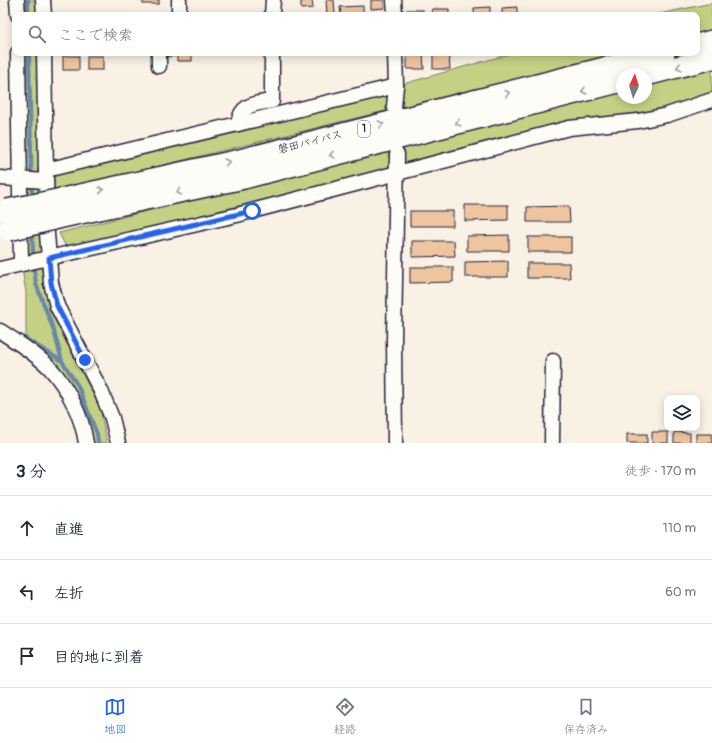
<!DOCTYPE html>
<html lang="ja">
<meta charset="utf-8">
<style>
body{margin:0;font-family:Pangolin,"Klee One",sans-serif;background:#f2f2f3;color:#1f2937}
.controls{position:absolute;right:12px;bottom:12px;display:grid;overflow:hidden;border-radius:8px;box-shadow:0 2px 10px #0003}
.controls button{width:36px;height:36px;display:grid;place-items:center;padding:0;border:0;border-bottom:1px solid #e0e1e3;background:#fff;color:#1f2937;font:20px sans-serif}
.compass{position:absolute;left:616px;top:68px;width:36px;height:36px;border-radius:50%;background:#fff;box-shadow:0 2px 10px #0003;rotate:4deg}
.stop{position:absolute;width:12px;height:12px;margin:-9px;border:3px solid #2563eb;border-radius:50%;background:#fff}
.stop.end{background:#2563eb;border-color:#fff;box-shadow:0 1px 4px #0008}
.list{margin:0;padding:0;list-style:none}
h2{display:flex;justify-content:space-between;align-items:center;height:52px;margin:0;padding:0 16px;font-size:17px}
h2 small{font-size:13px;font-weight:400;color:#747a83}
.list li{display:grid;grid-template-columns:26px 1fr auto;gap:12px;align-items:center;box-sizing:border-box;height:64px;padding:0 16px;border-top:1px solid #e0e1e3}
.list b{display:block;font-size:15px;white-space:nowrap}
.list em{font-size:13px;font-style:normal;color:#747a83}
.icon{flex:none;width:22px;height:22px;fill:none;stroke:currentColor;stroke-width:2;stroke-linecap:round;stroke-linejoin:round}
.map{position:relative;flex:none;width:712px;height:443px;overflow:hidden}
.search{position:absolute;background:#fff;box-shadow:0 2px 10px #0003;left:12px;right:12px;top:12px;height:44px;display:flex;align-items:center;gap:10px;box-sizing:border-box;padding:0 14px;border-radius:8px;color:#747a83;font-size:15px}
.sheet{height:244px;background:#fff}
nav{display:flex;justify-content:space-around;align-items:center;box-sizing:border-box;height:56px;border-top:1px solid #e0e1e3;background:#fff;font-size:11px;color:#747a83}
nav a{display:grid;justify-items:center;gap:2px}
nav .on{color:#2563eb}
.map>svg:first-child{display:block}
.green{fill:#c4d184;stroke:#737a60}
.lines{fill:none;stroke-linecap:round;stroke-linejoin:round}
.stream{stroke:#6987ab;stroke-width:4}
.building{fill:#efc59f;stroke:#22223b}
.minor-casing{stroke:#22223b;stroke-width:17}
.highway-casing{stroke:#22223b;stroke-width:24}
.minor{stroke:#fdfcf7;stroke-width:14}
.highway{stroke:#fdfcf7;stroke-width:21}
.highway-bridge-casing{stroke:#22223b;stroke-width:24;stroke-linecap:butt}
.highway-bridge{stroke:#fdfcf7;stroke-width:21}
.oneway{stroke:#9a9aa2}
.route{stroke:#2563eb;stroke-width:5}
.labels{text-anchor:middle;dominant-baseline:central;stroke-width:3;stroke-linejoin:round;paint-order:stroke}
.shield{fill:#fdfcf7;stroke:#646373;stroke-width:1}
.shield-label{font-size:10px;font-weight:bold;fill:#22223b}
.street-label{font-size:11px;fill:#22223b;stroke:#fdfcf7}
</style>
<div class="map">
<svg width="712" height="443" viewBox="0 0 712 443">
<rect width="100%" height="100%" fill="#faf1e5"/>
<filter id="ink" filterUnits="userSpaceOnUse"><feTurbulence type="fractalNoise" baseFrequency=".025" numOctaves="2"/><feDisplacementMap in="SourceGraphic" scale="8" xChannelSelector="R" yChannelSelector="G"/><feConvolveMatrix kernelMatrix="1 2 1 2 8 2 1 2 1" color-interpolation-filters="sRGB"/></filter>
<g filter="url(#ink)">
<g class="green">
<polygon points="20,0 43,0 44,15 20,15"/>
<polygon points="712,3 712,30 697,34 697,15 654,15"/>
<polygon points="20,53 44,53 53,168 396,86 513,53 623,53 20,200"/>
<polygon points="712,70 712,103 667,115 551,127 67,249 59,233 622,92 622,98 646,98 646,86"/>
<polygon points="40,234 42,270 49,309 100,408 107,443 91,443 91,433 71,386 54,364 26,339 26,292 21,264 25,236"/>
</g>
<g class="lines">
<g class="stream">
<polyline points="28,0 28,15"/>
<polyline points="29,53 32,199"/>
<polyline points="32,231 34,269 36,284 54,331 62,361 78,386 97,434 98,443"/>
<polyline points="21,336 62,361"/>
</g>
</g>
<g class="building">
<rect x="143" y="0" width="16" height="4"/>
<polygon points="312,0 313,8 301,9 301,1"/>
<polygon points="326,0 334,0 335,15 327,15"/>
<polygon points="371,0 384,0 384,8 371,9"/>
<polygon points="363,6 363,15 341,15 340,7"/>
<polygon points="490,7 490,15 474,15 474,8"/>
<polygon points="517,7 517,15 502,15 502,8"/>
<polygon points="432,9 449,9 449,15 433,15"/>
<rect x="407" y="10" width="16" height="5"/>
<polygon points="166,53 192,53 192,61 177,61 177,56 166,57"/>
<polygon points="407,53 423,53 424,69 407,69"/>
<polygon points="433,53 449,53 450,69 433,69"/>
<rect x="63" y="56" width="16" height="14"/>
<rect x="87" y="56" width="16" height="14"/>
<polygon points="465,205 508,205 508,220 465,221"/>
<polygon points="569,206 570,222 527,222 527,207"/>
<rect x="410" y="211" width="43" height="15"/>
<polygon points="509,235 509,251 467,251 467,236"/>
<rect x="528" y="237" width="43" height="15"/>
<polygon points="412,241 454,241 455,256 412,257"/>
<polygon points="508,261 508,277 465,277 465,262"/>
<polygon points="527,263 569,263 570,278 527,278"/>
<polygon points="410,267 453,267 453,282 410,283"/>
<rect x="652" y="432" width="16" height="11"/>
<polygon points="674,432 690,433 690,443 674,443"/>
<rect x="627" y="434" width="20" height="9"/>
<rect x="696" y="434" width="16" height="9"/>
</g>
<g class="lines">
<defs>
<g id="minor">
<polyline points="17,0 18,15"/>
<polyline points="43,0 44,15"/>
<polyline points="179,0 179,15"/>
<polyline points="394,0 395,15"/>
<polyline points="272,15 273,0"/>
<polyline points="18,53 21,264"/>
<polyline points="44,53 47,234 51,283 57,306 101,391 112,418 118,443"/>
<polyline points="159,66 159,53"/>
<polyline points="394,107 396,86 395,53"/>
<path d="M238,124C241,103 255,104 272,101V53"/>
<polyline points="46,170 396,86"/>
<polyline points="0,178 46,181"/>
<polyline points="0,269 237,215 569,128 638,121 667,115 712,100"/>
<path d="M0,331C17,342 35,353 50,368C68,388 82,416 86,443"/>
<polyline points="395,443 394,341 397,154"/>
<polyline points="552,443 553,361"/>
</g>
<g id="highway">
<polyline points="697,45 712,41"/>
<polyline points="646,75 712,58"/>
<polyline points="62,199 240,160 664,53"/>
<polyline points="62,217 244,178 622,81"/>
</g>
</defs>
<use href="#minor" class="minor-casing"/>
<use href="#highway" class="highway-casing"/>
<use href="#minor" class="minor"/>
<use href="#highway" class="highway"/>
<defs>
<g id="highway-bridge">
<polyline points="7,210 62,199"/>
<polyline points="9,230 62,217"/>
</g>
</defs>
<use href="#highway-bridge" class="highway-bridge-casing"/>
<use href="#highway-bridge" class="highway-bridge"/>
</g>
<defs><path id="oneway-chevron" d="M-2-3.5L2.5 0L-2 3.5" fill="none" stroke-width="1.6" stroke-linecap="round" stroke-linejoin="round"/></defs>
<g class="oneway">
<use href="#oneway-chevron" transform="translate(679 67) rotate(166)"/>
<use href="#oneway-chevron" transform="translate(584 91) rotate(166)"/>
<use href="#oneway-chevron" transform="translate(507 93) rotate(-14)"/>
<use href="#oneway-chevron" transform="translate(458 123) rotate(166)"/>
<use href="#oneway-chevron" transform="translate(381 124) rotate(-14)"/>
<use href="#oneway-chevron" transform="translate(332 155) rotate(166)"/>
<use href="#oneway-chevron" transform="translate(227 162) rotate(-12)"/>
<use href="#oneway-chevron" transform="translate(101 190) rotate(-12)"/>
<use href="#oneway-chevron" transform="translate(179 192) rotate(168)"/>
</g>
</g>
<g class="lines" filter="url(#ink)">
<polyline class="route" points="85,360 57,306 51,283 49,258 252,211"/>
</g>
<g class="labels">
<rect class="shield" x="358" y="121" width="12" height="16" rx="3"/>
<g class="shield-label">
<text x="364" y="129">1</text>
</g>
<g class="street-label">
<text transform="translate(310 142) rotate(-14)">磐田バイパス</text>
</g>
</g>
</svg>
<div class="controls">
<button><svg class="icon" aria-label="layers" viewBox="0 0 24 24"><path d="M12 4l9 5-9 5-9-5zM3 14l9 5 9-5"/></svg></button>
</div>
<svg class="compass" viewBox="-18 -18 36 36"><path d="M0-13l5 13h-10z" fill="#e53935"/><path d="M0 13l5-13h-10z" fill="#747a83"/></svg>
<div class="stop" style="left:252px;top:211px"></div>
<div class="stop end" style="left:85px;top:360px"></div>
<div class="search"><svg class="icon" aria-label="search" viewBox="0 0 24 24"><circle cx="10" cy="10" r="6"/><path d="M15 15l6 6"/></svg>ここで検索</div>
</div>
<section class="sheet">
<h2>3 分<small>徒歩 · 170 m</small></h2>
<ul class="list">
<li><svg class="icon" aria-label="ahead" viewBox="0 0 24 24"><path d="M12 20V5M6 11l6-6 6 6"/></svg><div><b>直進</b></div><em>110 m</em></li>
<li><svg class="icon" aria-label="left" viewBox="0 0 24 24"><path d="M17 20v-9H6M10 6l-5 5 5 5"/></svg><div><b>左折</b></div><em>60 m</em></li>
<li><svg class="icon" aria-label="arrive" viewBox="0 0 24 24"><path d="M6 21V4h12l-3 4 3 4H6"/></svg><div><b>目的地に到着</b></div></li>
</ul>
</section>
<nav>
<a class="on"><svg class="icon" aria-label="map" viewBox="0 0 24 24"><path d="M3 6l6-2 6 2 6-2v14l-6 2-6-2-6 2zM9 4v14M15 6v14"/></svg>地図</a>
<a><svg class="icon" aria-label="directions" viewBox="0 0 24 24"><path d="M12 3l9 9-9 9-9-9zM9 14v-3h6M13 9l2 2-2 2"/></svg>経路</a>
<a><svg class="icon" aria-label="saved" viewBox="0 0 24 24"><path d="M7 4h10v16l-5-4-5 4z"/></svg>保存済み</a>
</nav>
